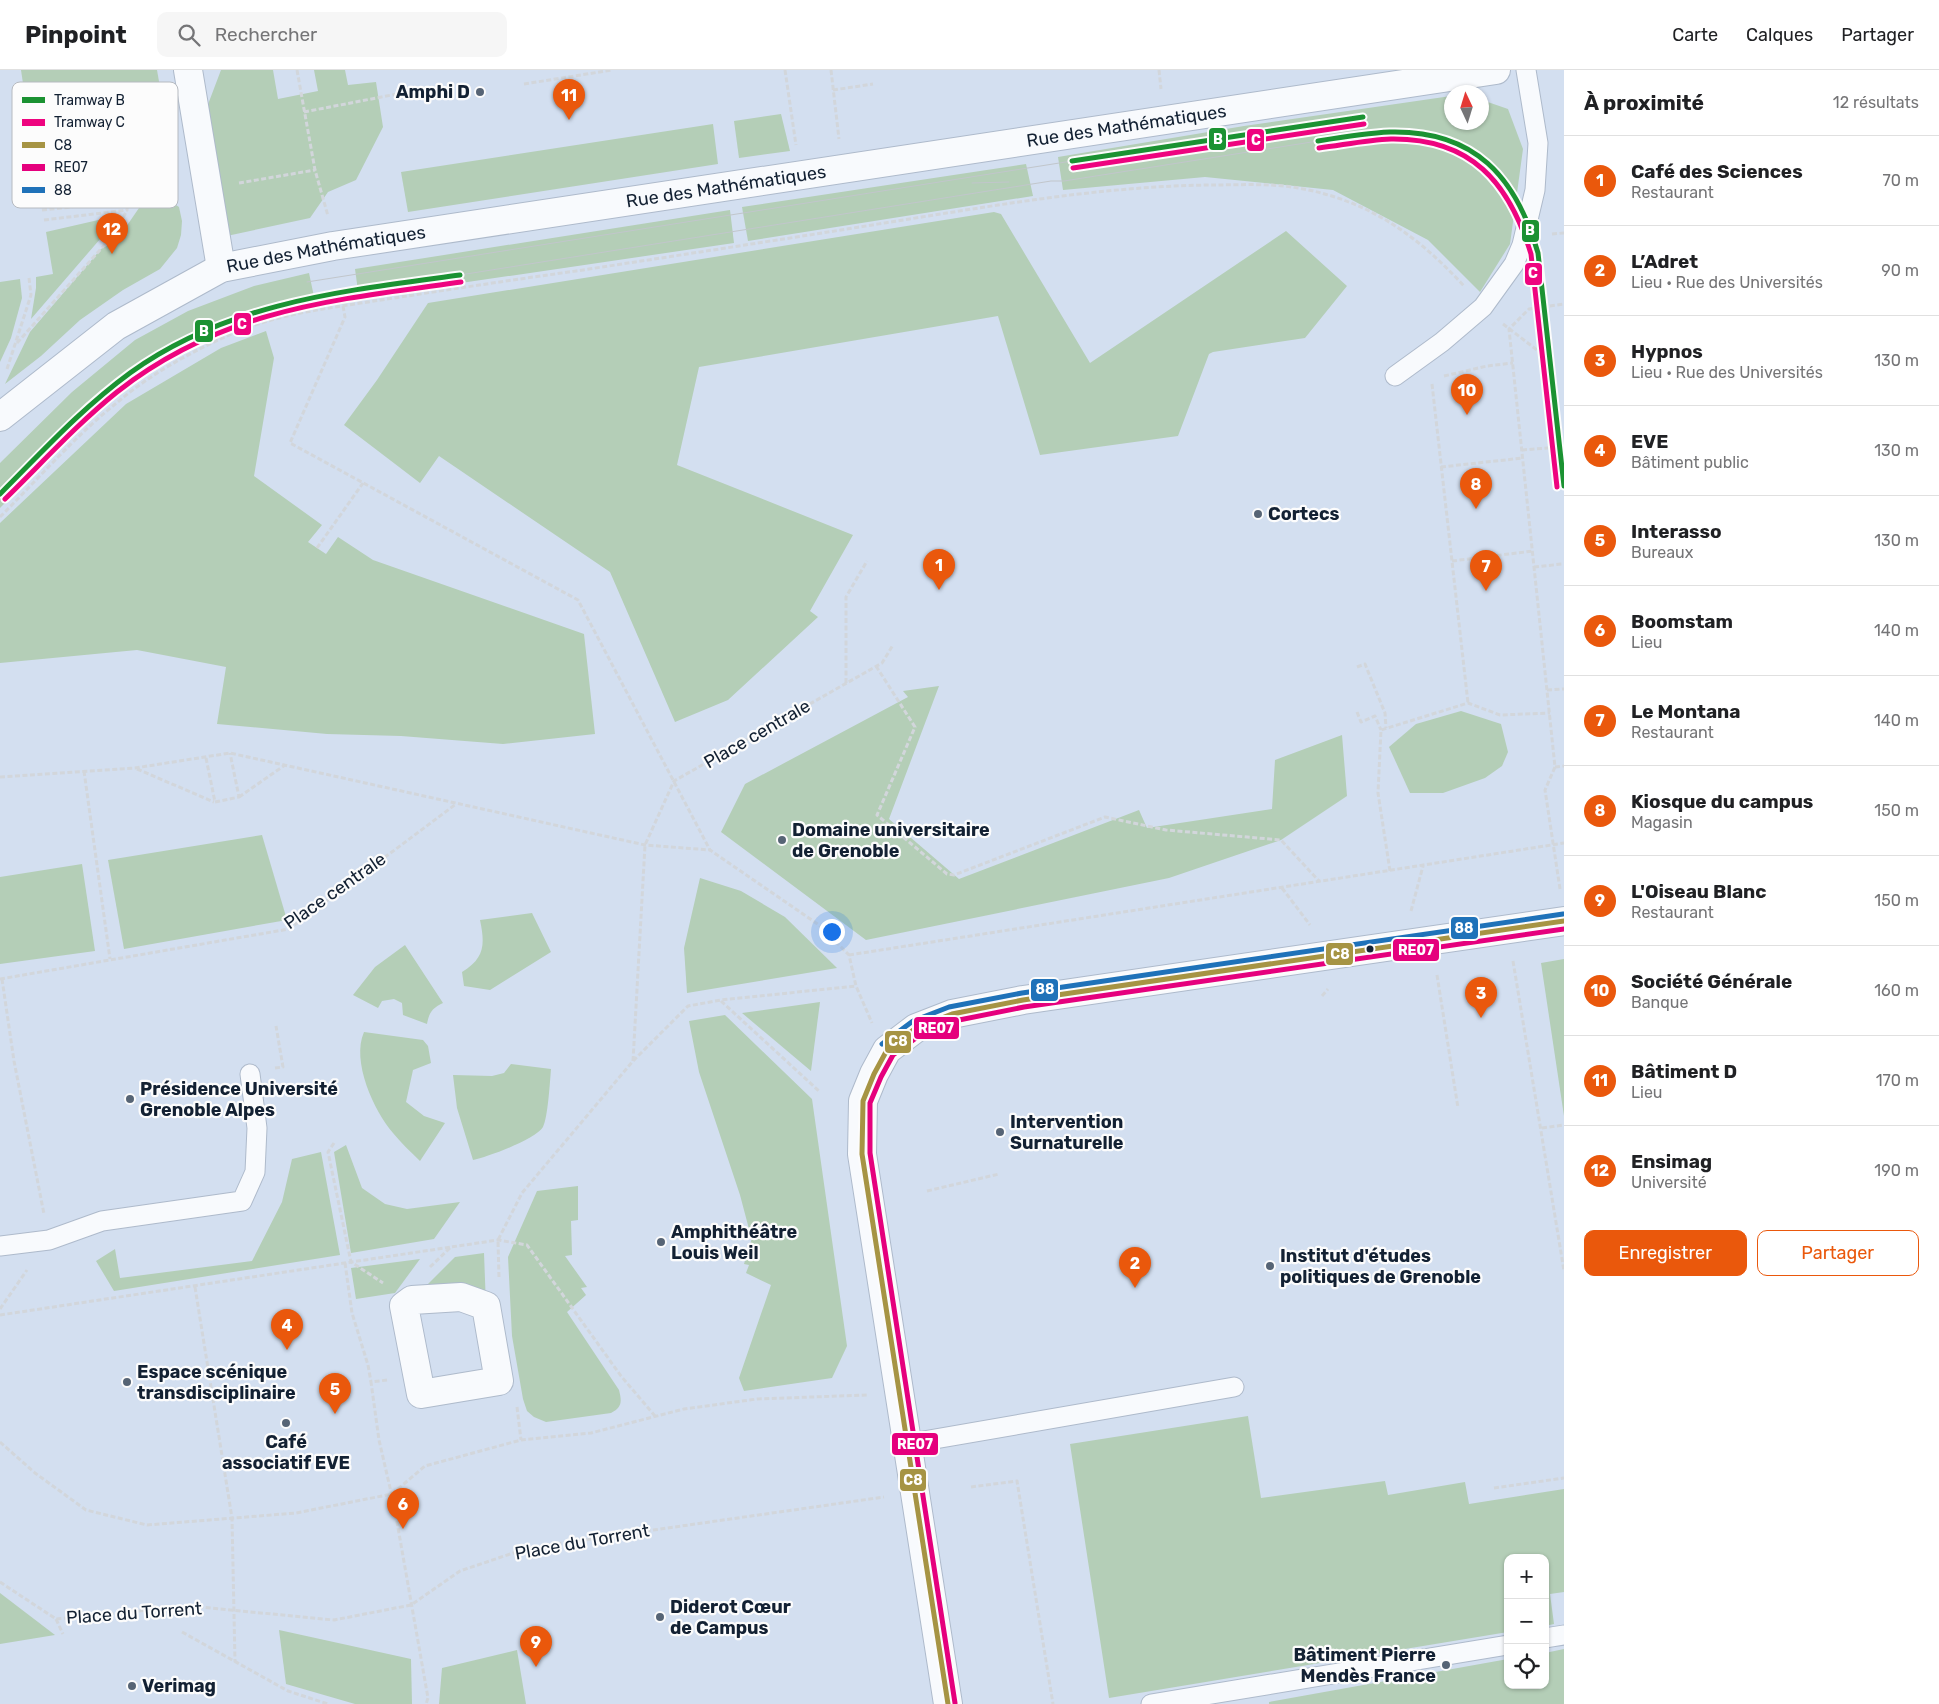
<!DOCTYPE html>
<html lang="fr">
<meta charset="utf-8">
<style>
body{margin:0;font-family:Rubik,sans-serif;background:#f6f6f6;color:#202124}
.controls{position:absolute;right:15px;bottom:15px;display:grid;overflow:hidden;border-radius:10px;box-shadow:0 1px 4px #0004}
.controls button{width:45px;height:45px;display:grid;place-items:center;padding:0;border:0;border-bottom:1px solid #e0e0e0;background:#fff;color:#202124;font:25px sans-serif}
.compass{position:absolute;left:1444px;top:15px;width:45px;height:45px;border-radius:50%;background:#fff;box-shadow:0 1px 4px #0004;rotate:356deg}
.you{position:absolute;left:831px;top:861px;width:18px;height:18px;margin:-12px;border:4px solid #fff;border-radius:50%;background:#1a73e8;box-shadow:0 0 0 8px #1a73e833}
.badge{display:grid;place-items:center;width:32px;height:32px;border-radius:50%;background:#ea580c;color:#fff;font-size:16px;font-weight:700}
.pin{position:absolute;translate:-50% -41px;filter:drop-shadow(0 1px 2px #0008)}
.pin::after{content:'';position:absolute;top:26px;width:18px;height:15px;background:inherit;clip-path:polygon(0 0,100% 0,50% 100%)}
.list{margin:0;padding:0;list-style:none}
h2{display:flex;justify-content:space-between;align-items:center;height:65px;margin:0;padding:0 20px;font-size:21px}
h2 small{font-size:16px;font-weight:400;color:#757577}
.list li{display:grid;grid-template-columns:32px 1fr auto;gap:15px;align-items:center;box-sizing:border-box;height:90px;padding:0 20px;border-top:1px solid #e0e0e0}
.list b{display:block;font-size:19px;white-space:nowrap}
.list p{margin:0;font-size:16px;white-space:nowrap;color:#757577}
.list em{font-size:16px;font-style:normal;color:#757577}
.actions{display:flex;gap:10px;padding:15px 20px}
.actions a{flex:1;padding:11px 0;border:1px solid #ea580c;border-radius:10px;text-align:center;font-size:18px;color:#ea580c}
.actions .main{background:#ea580c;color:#fff}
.icon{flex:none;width:28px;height:28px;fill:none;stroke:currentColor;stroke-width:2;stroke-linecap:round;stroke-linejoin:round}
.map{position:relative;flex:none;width:1564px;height:1634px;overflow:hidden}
header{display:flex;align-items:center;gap:30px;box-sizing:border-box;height:70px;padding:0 25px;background:#fff;border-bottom:1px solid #e0e0e0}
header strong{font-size:24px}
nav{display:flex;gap:28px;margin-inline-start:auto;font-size:18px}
.search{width:350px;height:45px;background:#f6f6f6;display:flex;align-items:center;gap:12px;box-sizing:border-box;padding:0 18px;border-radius:10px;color:#757577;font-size:19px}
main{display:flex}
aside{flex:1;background:#fff}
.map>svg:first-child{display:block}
.green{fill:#b4ceb7}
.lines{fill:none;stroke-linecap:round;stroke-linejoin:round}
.lane-casing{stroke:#aebacb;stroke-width:21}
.street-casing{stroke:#aebacb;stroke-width:30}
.path{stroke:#d2d6db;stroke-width:3;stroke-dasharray:5 2.5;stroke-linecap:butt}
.lane{stroke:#f8fafd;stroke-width:19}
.street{stroke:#f8fafd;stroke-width:28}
.tram{stroke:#c1c6cb;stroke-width:1}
.bus-1-casing{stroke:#fcfcfc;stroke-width:9}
.bus-2-casing{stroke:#fcfcfc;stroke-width:9}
.bus-3-casing{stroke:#fcfcfc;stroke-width:9}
.bus-1{stroke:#a69444;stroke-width:5}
.bus-2{stroke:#e5007d;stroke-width:5}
.bus-3{stroke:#1f72b9;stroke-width:5}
.tram-1-casing{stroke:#fcfcfc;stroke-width:9}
.tram-2-casing{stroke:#fcfcfc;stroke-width:9}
.tram-1{stroke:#1b9232;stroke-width:5}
.tram-2{stroke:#ee047f;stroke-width:5}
.poi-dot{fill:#566475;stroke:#fcfcfc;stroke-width:2}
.bus-dot{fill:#132133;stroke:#fcfcfc;stroke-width:2}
.labels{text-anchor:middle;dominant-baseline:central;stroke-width:4.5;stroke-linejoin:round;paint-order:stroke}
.poi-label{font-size:18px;font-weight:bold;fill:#132133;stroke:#fcfcfc;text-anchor:start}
.street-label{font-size:18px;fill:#132133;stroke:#fcfcfc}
.key{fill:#fcfcfc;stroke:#b6bac0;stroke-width:1}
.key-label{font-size:14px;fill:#132133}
.line-badge{stroke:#fcfcfc;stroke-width:2}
.badge-label{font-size:14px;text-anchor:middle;font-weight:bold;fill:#fff}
</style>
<header>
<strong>Pinpoint</strong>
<div class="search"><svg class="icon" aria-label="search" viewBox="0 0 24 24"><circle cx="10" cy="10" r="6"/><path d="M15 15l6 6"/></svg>Rechercher</div>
<nav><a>Carte</a><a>Calques</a><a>Partager</a></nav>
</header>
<main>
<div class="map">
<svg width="1564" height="1634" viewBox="0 0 1564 1634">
<rect width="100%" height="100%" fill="#d3dff0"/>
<g class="green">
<polygon points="21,0 157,0 172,86 37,108"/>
<polygon points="221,0 273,0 278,29 318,21 314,0 345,0 348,15 376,12 383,57 356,110 328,122 310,148 222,167 207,37"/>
<polygon points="1451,26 1452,52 1482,52 1482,30 1508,39 1523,79 1510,174 1480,222 1428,170 1333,120 1205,107 1063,120 1058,87 1244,56"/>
<polygon points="781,44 790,81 739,88 734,51"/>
<polygon points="713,54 718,94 408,142 401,102"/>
<polygon points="1026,94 1033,126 748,171 742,137"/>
<polygon points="173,133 179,137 182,151 181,165 177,178 160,199 123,220 80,250 41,286 5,314 30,262 101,179 117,170 139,138"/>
<polygon points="730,140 734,173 359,228 355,199"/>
<polygon points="994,142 1001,144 1090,293 1286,161 1347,216 1305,268 1213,282 1209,284 1178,366 1040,385 998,246 699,297 677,395 853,465 810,541 818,547 728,630 675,652 610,502 439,386 420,413 344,355 377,310 428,233"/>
<polygon points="107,148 107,161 31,249 36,218 36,207 53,204 46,162"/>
<polygon points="309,203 316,236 260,246 230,257 159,293 105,331 0,438 0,393 72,322 135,270 188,241 254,216"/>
<polygon points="20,209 22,228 11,268 0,292 0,212"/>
<polygon points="266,261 274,288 254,406 322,455 308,472 326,484 338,467 373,490 584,564 595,664 503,674 401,666 327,664 217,654 226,597 137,580 0,593 0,453 126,334 221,278"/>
<polygon points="939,616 889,749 959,809 1139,740 1147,758 1272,739 1275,690 1342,665 1347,726 1281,770 1169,808 866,870 721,762 745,714 908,627 903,621"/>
<polygon points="1461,641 1501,654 1508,682 1502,696 1485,708 1443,723 1410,723 1389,677 1416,654"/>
<polygon points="262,765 287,850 124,879 108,790"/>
<polygon points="82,794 95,881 0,894 0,807"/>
<polygon points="700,808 741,821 785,847 837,898 687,923 684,878"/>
<path d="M532,843L551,882L490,920L464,916L462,902C485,888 485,874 480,850Z"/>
<path d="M405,875L443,933C432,938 429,943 427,954L403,945L402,933L394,929L382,931L378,938L353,925L375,897Z"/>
<polygon points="1564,889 1564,1046 1541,893"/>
<polygon points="820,932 811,1001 742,943"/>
<polygon points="725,945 812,1029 847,1276 832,1308 744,1321 739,1308 771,1215 746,1203 749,1195 744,1194 755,1158 749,1159 740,1125 699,1002 689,951"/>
<path d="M364,962L423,970L428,976L431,993L413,1000L406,1032L424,1046L445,1053L420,1091C411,1082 401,1073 393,1063C374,1041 351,991 364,962Z"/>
<path d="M511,994L551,999C550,1011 548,1047 543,1057C536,1069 488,1087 473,1090L457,1038L453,1005L492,1006L504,1003Z"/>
<polygon points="346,1075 362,1118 385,1134 407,1139 460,1132 434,1169 351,1183 334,1082"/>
<polygon points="321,1082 340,1185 114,1221 96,1191 115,1179 120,1208 252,1191 282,1132 292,1089"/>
<path d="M578,1116V1150L571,1151L572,1185L565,1186L587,1217L581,1218L586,1225L567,1242L619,1320C622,1332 622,1337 611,1343L546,1352L534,1347L527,1341L523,1329L512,1266L508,1187L537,1121Z"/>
<polygon points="484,1183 486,1236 412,1230 455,1187"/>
<polygon points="420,1189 395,1223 356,1229 351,1198"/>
<polygon points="1248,1346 1261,1428 1385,1411 1388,1425 1465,1412 1469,1434 1564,1419 1564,1522 1550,1524 1554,1554 1545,1556 1545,1488 1508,1488 1508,1562 1109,1628 1070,1374"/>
<polygon points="0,1523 55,1565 0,1574"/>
<polygon points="279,1560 411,1589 412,1634 355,1634 286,1614"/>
<polygon points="1564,1579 1564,1634 1269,1634 1269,1632 1508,1589 1508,1615 1545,1615 1545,1583"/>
<polygon points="517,1580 526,1634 439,1634 442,1598"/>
</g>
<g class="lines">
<defs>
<g id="lane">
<polyline points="1395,306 1442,272 1483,237 1514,194 1522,175 1535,120 1538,73 1526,0"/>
<polyline points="0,1176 49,1170 102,1151 242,1131 255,1102 257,1058 250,1004"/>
<polyline points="906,1374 1234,1317"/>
<polyline points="1545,1568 1564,1565"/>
<polyline points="1151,1634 1508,1575"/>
</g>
<g id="street">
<polyline points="188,0 221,198"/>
<path id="s1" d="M0,347L116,256L221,198L333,176L1496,0"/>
<polygon points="461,1227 486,1236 499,1311 421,1324 404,1236 412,1230"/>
<polyline points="948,1634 862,1084 863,1031 874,1004 887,980 916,958 952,944 1023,930 1564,851"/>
</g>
</defs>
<use href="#lane" class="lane-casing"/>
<use href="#street" class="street-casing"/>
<g class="path">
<polyline points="297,0 315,100 328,146"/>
<polyline points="785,0 796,75"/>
<polyline points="831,0 839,69"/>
<polyline points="1159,0 1161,19"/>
<polyline points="524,14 612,0"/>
<polyline points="833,20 873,14"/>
<polyline points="304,42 433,17"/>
<polyline points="239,113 315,100"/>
<polyline points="42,140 128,131 176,123"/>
<polyline points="44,150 127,140 128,131"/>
<polyline points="1552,164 1564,163"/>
<polyline points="343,236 345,247 290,373 578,530 710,780 819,855 849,885 856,916 872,953"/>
<polyline points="1503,254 1537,280"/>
<polyline points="17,273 116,162 127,140"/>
<polyline points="7,299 31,225 29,208"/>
<polyline points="1444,306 1487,296 1513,293"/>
<polyline points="1432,314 1468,633"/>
<polyline points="1522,380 1548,378"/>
<polyline points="1441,397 1523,388"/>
<path d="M0,447C39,408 76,365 119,331C151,304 189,283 227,266C274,244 330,238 381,230C446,220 511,210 576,201C694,183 811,165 928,146C1022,131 1115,116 1211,115C1239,115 1270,113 1298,118C1368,130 1417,165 1464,216"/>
<polyline points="317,478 363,413"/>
<polyline points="1452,491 1533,481"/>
<polyline points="1534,497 1562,494"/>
<polyline points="876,596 915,657 877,745 947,804 954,805 1105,747 1166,760 1281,770 1319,811"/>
<polyline points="1357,597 1365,594 1385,643 1386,658"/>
<polyline points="846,613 846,527 867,491"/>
<polyline points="1547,620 1564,619"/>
<polyline points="1357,642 1361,652 1375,646 1381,660"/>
<polyline points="206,688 215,732 239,727 230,683"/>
<polyline points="1555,697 1564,696"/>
<polyline points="137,699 214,732"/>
<polyline points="84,701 110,889"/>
<polyline points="0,707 135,698 230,683 645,775 710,780"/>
<polyline points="239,727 285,695"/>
<polyline points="1390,801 1378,723 1381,660 1468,633 1500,645 1550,643"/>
<polyline points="1282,818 1310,855"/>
<polyline points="1560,819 1545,720 1555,697 1509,259 1529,239 1564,234"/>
<polyline points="1411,841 1423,796"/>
<polyline points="849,885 1564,773"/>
<polyline points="1513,891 1564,1201"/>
<polyline points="1437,905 1458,1038"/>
<polyline points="0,909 289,859 456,734"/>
<polyline points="2,909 14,991 44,1144"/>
<polyline points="1322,926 1328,919"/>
<polyline points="721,931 820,1022"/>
<polyline points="633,991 645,775 674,711 882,593 893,575"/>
<polyline points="275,998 283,997 276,956"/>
<polyline points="1542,1058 1564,1055"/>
<polyline points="334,1073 328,1082 351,1192 383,1213"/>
<polyline points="927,1121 999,1104"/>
<polyline points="345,1193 352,1243 368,1295 371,1312"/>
<polyline points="430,1197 451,1177 498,1170 527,1175 621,1306 655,1346"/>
<polyline points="499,1207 498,1170 522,1123 633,991 688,936 721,930 856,916"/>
<polyline points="195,1217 232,1448 235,1592"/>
<polyline points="0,1239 27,1200"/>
<polyline points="0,1245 451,1177"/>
<polyline points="387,1310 371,1312 379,1370 394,1435 428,1628 426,1634"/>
<polyline points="517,1337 521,1370"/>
<polyline points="0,1372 35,1403 86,1440 147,1455 296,1443 392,1424 425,1396 521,1370 591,1363 684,1339 757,1329 867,1325"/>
<polyline points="971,1417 1017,1411 1053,1634"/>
<polyline points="1494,1418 1564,1408"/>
<polyline points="0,1512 56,1549 189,1536 334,1550 411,1535 460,1501 528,1478 884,1427"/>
<polyline points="177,1546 179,1538"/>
<polyline points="56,1549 63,1564"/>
<polyline points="182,1562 288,1621 328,1634"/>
</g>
<use href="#lane" class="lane"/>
<use href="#street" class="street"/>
<g class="tram">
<polyline points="972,113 1009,112"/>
<polyline points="460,205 1051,111 1064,111 1318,71"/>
<polyline points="307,212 1072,91"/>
</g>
<defs>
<polyline id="bus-1" points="948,1634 862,1084 863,1031 874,1004 887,980 916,958 952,944 1023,930 1564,851"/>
<polyline id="bus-2" points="955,1633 870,1083 870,1033 881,1007 893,985 920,965 954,951 1024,937 1564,859"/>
<polyline id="bus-3" points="882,974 913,951 949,937 1022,923 1563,844"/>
</defs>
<use href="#bus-1" class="bus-1-casing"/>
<use href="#bus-2" class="bus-2-casing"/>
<use href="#bus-3" class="bus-3-casing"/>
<use href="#bus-1" class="bus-1"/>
<use href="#bus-2" class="bus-2"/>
<use href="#bus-3" class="bus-3"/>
<defs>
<g id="tram-1">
<path d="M1318,71C1342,67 1366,63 1390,62C1475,60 1516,107 1538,183L1564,416"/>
<polyline points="1072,91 1363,47"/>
<path d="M0,424C42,382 82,338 130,303C229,232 343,221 460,205"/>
</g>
<g id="tram-2">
<path d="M1319,78C1343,75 1367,70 1391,69C1471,68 1509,112 1531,184L1557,417"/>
<polyline points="1073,98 1364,54"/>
<path d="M5,429C42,393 77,354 117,322C223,239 333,230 461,212"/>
</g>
</defs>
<use href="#tram-1" class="tram-1-casing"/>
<use href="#tram-2" class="tram-2-casing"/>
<use href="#tram-1" class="tram-1"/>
<use href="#tram-2" class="tram-2"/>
</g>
<g class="poi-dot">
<circle cx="480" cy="22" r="5"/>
<circle cx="1258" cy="444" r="5"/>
<circle cx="782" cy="770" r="5"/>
<circle cx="130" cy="1029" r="5"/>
<circle cx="1000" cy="1062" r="5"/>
<circle cx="661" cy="1172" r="5"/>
<circle cx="1270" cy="1196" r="5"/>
<circle cx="127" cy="1312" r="5"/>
<circle cx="286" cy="1353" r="5"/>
<circle cx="660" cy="1547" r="5"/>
<circle cx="1446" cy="1595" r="5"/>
<circle cx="132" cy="1616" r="5"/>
</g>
<circle class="bus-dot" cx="1370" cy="879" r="4.5"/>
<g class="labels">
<g class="poi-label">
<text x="470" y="22" text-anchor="end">Amphi D</text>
<text x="1268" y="444">Cortecs</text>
<text x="792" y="760">Domaine universitaire<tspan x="792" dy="21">de Grenoble</tspan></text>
<text x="140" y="1019">Présidence Université<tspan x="140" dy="21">Grenoble Alpes</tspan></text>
<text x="1010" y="1052">Intervention<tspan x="1010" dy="21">Surnaturelle</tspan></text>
<text x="671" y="1162">Amphithéâtre<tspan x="671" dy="21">Louis Weil</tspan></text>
<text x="1280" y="1186">Institut d'études<tspan x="1280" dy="21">politiques de Grenoble</tspan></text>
<text x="137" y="1302">Espace scénique<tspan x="137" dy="21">transdisciplinaire</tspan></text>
<text x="286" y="1372" text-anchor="middle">Café<tspan x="286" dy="21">associatif EVE</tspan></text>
<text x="670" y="1537">Diderot Cœur<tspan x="670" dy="21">de Campus</tspan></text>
<text x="1436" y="1585" text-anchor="end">Bâtiment Pierre<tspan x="1436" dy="21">Mendès France</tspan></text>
<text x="142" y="1616">Verimag</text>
</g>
<g class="street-label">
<text stroke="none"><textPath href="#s1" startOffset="1184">Rue des Mathématiques</textPath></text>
<text stroke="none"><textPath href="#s1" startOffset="779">Rue des Mathématiques</textPath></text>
<text stroke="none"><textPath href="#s1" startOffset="374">Rue des Mathématiques</textPath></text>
<text transform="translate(757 664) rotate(-30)">Place centrale</text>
<text transform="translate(335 821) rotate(-35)">Place centrale</text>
<text transform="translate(582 1472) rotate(-10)">Place du Torrent</text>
<text transform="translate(134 1543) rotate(-4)">Place du Torrent</text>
</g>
</g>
<rect x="12" y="12" width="166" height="126" rx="8" class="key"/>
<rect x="22" y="27" width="23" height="6" fill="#1b9232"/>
<rect x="22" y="49" width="23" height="7" fill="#ee047f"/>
<rect x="22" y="72" width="23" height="6" fill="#a69444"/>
<rect x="22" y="94" width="23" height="7" fill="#e5007d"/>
<rect x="22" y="117" width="23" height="6" fill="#1f72b9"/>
<g class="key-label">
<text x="54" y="35">Tramway B</text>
<text x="54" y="57">Tramway C</text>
<text x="54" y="80">C8</text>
<text x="54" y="102">RE07</text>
<text x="54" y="125">88</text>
</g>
<g class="line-badge">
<rect x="1208" y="57" width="19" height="24" rx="5" fill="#1b9232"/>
<rect x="1246" y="58" width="19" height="24" rx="5" fill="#ee047f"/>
<rect x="1521" y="149" width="19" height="24" rx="5" fill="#1b9232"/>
<rect x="1524" y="192" width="19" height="24" rx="5" fill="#ee047f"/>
<rect x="233" y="242" width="19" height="24" rx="5" fill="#ee047f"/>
<rect x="194" y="249" width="20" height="24" rx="5" fill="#1b9232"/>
<rect x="1450" y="846" width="29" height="24" rx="5" fill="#1f72b9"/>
<rect x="1392" y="868" width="48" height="24" rx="5" fill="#e5007d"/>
<rect x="1325" y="872" width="29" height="24" rx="5" fill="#a69444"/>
<rect x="1030" y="908" width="29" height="24" rx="5" fill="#1f72b9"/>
<rect x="913" y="946" width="47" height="24" rx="5" fill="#e5007d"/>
<rect x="884" y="960" width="28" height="24" rx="5" fill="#a69444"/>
<rect x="891" y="1362" width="48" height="24" rx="5" fill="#e5007d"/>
<rect x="899" y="1398" width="28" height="24" rx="5" fill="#a69444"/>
</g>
<g class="badge-label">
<text x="1218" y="74">B</text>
<text x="1256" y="75">C</text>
<text x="1530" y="165">B</text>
<text x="1533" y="208">C</text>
<text x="242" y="259">C</text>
<text x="204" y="266">B</text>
<text x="1464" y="863">88</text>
<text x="1416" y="885">RE07</text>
<text x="1340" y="889">C8</text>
<text x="1045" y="924">88</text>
<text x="936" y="963">RE07</text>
<text x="898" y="976">C8</text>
<text x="915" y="1379">RE07</text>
<text x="913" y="1415">C8</text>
</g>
</svg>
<div class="controls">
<button>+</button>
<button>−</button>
<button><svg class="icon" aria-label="locate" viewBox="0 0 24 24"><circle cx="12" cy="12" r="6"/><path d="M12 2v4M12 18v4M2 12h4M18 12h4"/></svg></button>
</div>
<svg class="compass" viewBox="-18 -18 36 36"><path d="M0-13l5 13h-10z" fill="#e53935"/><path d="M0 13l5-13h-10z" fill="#757577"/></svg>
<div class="you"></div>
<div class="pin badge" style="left:939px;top:520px">1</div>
<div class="pin badge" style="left:1135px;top:1218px">2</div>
<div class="pin badge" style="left:1481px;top:948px">3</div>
<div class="pin badge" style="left:287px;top:1280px">4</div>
<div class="pin badge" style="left:335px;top:1344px">5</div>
<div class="pin badge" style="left:403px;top:1459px">6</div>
<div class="pin badge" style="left:1486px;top:521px">7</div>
<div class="pin badge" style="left:1476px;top:439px">8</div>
<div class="pin badge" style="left:536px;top:1597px">9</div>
<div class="pin badge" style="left:1467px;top:345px">10</div>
<div class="pin badge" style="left:569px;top:50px">11</div>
<div class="pin badge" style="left:112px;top:184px">12</div>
</div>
<aside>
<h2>À proximité<small>12 résultats</small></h2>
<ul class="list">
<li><span class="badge">1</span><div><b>Café des Sciences</b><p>Restaurant</p></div><em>70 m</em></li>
<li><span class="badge">2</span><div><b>L’Adret</b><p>Lieu · Rue des Universités</p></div><em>90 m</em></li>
<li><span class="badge">3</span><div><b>Hypnos</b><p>Lieu · Rue des Universités</p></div><em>130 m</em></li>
<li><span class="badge">4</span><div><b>EVE</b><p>Bâtiment public</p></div><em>130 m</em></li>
<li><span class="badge">5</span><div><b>Interasso</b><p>Bureaux</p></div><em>130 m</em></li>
<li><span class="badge">6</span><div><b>Boomstam</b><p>Lieu</p></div><em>140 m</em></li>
<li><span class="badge">7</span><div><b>Le Montana</b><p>Restaurant</p></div><em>140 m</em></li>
<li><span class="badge">8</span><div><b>Kiosque du campus</b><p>Magasin</p></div><em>150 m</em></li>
<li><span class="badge">9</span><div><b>L'Oiseau Blanc</b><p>Restaurant</p></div><em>150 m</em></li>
<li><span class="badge">10</span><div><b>Société Générale</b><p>Banque</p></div><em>160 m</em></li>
<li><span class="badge">11</span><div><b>Bâtiment D</b><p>Lieu</p></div><em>170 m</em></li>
<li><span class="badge">12</span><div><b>Ensimag</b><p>Université</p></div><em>190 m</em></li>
</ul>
<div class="actions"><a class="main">Enregistrer</a><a>Partager</a></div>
</aside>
</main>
